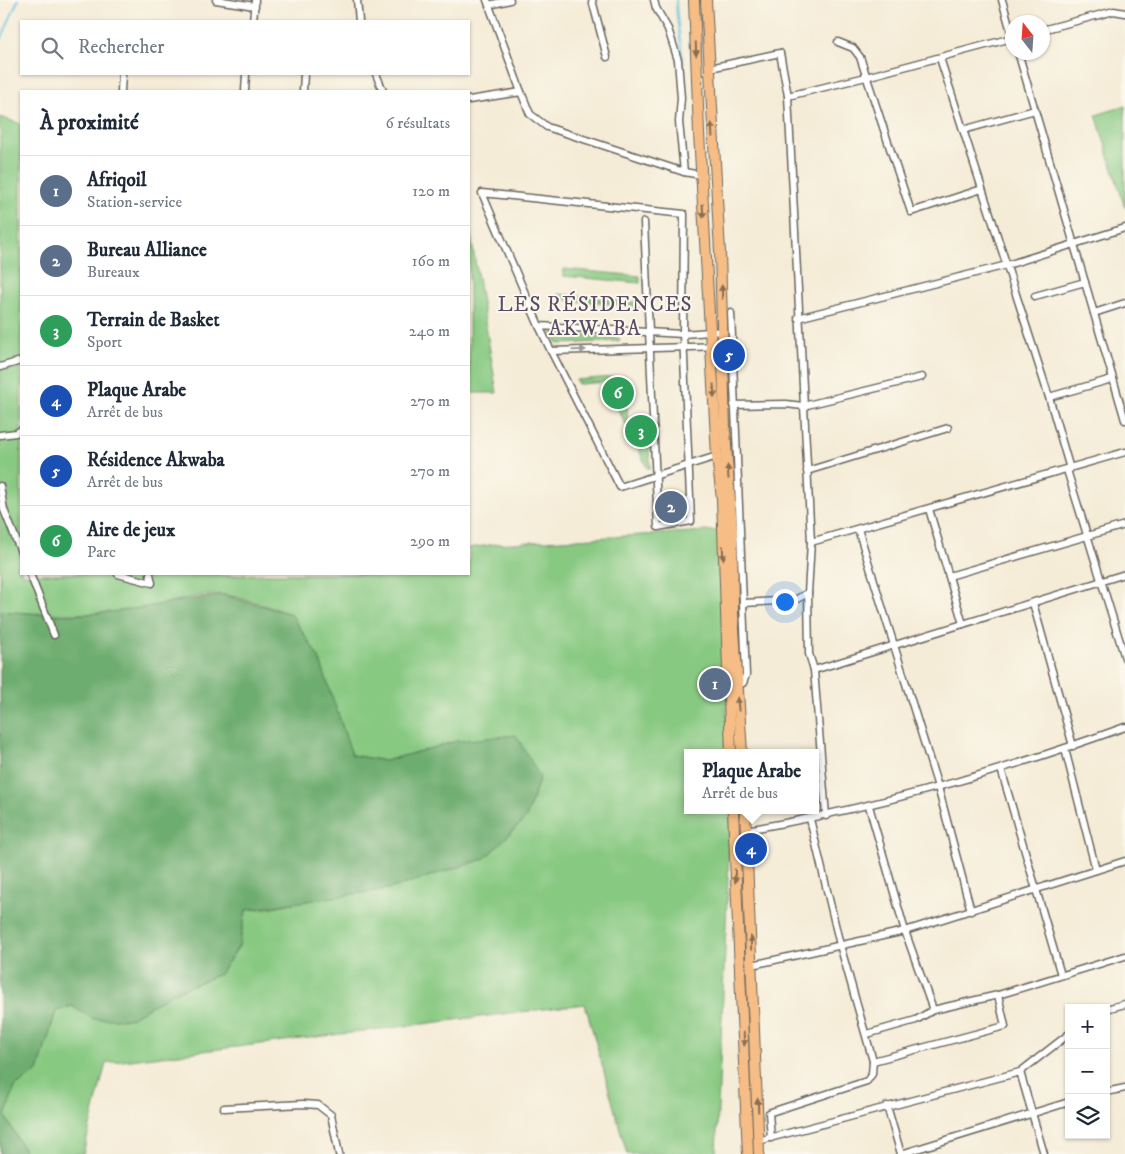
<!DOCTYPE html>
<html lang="fr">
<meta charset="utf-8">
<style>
body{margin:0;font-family:"IM FELL DW Pica",serif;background:#f6f6f7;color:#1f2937}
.controls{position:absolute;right:15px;bottom:15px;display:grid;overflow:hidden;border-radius:0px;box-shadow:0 1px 4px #0004}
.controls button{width:45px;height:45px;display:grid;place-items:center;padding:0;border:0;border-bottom:1px solid #e0e1e3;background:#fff;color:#1f2937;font:25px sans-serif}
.compass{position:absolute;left:1005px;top:15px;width:45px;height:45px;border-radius:50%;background:#fff;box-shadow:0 1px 4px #0004;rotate:343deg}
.you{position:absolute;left:784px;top:601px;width:18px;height:18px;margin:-12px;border:4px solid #fff;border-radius:50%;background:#1a73e8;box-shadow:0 0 0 8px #1a73e833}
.badge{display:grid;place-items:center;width:32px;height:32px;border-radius:50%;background:#d1495b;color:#fff;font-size:16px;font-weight:700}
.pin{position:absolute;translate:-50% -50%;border:2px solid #fff;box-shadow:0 1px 5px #0006}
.popup{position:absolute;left:684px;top:749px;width:135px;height:65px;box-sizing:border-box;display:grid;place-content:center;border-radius:0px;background:#fff;filter:drop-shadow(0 1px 4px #0005);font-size:16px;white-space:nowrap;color:#747a83}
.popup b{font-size:19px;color:#1f2937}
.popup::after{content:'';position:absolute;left:50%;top:100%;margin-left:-10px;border:10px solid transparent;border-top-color:#fff}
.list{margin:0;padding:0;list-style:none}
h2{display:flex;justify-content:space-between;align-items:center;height:65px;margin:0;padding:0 20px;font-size:21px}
h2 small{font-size:16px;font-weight:400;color:#747a83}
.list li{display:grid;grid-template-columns:32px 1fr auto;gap:15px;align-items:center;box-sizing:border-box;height:70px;padding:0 20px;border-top:1px solid #e0e1e3}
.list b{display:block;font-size:19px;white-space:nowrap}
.list p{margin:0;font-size:16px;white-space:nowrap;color:#747a83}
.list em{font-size:16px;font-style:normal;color:#747a83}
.icon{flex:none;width:28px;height:28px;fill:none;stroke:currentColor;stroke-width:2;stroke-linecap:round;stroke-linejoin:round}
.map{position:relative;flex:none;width:1125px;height:1154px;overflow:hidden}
.search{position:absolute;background:#fff;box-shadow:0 1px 4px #0004;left:20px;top:20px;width:450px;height:55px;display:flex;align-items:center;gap:12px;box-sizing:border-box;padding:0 18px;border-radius:0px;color:#747a83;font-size:19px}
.panel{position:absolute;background:#fff;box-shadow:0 1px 4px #0004;left:20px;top:90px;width:450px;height:485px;border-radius:0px}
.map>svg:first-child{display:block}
.green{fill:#88c982;stroke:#52724f}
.forest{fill:#6ead70;stroke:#456446}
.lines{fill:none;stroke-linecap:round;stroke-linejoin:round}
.stream{stroke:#5dbfdc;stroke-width:2}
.minor-casing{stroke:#68655d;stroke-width:9}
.primary-casing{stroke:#68655d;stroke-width:12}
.minor{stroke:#fff;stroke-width:6}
.primary{stroke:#f6be86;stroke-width:10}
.oneway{fill:#896d51}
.oneway2{fill:#999}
.labels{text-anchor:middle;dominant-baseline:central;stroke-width:4;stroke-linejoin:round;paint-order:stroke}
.neighbourhood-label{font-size:21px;letter-spacing:1px;fill:#584d64;stroke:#fbf7ec}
</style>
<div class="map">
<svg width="1125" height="1154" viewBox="0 0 1125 1154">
<rect width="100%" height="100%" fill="#fbf7ec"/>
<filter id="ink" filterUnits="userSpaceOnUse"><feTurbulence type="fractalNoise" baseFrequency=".02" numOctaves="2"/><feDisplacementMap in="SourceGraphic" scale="10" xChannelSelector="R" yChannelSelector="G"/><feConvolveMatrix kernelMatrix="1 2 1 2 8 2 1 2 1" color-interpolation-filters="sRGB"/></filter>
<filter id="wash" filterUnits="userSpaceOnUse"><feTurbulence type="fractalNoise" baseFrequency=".0096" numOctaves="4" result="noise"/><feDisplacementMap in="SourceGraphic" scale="20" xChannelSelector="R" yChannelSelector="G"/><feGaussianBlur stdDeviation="1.12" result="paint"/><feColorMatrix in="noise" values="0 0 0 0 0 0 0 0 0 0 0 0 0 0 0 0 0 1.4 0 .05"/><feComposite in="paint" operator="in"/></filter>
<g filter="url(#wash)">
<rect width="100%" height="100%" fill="#f5ecd7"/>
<g class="green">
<polygon points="1125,106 1125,208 1096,115"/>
<path d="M0,117L21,124V574H221L222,576L264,574H469V548L496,544L723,530L728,753H687V810H731L716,1154H627L585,1004L106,1063L83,1154H26L5,1116L15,1087L38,1071L56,1011L72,1006L93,1019L173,993L220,974L239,946L246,910L269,908L298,902L457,741L385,761L352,755L319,658L291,614C270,608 247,598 225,595C203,592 168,604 145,608C97,616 49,615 0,611Z"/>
<polygon points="469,224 497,393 469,393"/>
<polygon points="564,269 640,276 640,283 563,276"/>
<polygon points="558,294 641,303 642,307 558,299"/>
<polygon points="551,331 618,338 620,339 619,341 558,344"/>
<polygon points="625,376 625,381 578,384 576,380"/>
<polygon points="626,383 628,428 605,385"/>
<polygon points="647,420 648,441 636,441 634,421"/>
<polygon points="649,442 650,468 647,468 636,444"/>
</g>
<path class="forest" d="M224,595L291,614L319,658L352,755L385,761L457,741L516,735L540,777L526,818L484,859L389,889L246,910L239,946L220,974L173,993L129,1019H93L72,1006L56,1011L38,1071L15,1087L5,1116L26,1154H0V611C29,613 59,617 88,614C134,611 178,600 224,595Z"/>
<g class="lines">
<g class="stream">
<path d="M676,0C676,27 684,51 684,79"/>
<polyline points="0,42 18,0"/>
</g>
</g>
</g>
<g filter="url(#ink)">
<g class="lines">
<defs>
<g id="minor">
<polyline points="216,0 255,6"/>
<polyline points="357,0 359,21"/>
<polyline points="487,0 521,92"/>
<polyline points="592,0 607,57"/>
<polyline points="654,0 656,8 668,29 678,60 681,98 679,122 684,172"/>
<polyline points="1002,0 1012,35"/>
<polyline points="489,5 510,0"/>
<polyline points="253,21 255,0"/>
<polyline points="1042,30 1114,11 1125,13"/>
<polyline points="838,42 853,48 860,57 911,212 982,189"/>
<polyline points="1018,52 1125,420"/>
<polyline points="940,58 1049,397 1112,379"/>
<polyline points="710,68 780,53 788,96 811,542 808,593 809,654 814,670 826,816"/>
<polyline points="376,74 383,91"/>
<polyline points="121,91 122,74"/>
<polyline points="245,91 246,74"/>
<polyline points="303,91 304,74"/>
<polyline points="788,96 866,77 1012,38"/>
<polyline points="469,100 521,92 530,114 547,127 684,172 701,175"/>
<polyline points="963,130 1035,110"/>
<polyline points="1035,296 1085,282"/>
<polyline points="731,313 746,675 743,683 737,685"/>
<polyline points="1094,313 1125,303"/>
<polyline points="798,318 1007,265 1125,228"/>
<polyline points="539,326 482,193 684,214 683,334 691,521 658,527 644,222"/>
<polyline points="724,331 683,334 539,326 551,351 724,346"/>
<polyline points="551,351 620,487 717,456"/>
<polyline points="0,367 21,361"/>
<polyline points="1049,397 1070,469"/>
<polyline points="734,405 786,404 803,406 922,377"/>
<polyline points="0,435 16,433 21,430"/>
<polyline points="1067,470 1125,658"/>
<polyline points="807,471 948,428"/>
<polyline points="0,486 4,510 21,552"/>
<polyline points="929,509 963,624"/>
<polyline points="858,529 938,787 971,911"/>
<polyline points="811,542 1125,452"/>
<polyline points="30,574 54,635"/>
<polyline points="118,574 152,583 150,574"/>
<polyline points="949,576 1125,525"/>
<polyline points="744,603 795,600 808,593"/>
<polyline points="1033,603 1073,746"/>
<polyline points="814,670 1125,574"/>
<polyline points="1065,749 1096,870"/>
<polyline points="1001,769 1061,975"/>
<polyline points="869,806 905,931 933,1010"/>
<path d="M746,830C875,808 1001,772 1125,727"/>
<polyline points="752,965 905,931 1125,861"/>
<polyline points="1106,1009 1125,1004"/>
<polyline points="867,1034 916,1020 933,1010 998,995 1125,956"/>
<polyline points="873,1061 1005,1026 998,995"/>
<polyline points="1020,1072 1044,1154"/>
<polyline points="1106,1092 1125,1088"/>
<polyline points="887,1106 901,1154"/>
<polyline points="224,1108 303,1104 318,1105 331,1115 339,1154"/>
<polyline points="771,1138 769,1113 771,1112 867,1081 872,1074 873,1061 840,945 810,819"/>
<polyline points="758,1141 1020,1072 1069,1034"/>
<polyline points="901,1154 1069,1102"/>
</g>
<g id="primary">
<polyline points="694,0 699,133 717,456 722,499 731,753"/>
<polyline points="706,0 720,252 725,430 732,530 733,613 742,753"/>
<polyline points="733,810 748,1154"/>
<polyline points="745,810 759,1154"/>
</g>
</defs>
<use href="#minor" class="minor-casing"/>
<use href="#primary" class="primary-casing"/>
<use href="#minor" class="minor"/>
<use href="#primary" class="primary"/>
</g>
<defs><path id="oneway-solid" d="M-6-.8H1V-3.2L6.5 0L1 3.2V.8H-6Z" transform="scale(1.25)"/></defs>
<g class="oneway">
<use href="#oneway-solid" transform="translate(696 49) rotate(88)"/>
<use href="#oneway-solid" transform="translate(712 130) rotate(-93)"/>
<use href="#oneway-solid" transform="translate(703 211) rotate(87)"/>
<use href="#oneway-solid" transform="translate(722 292) rotate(-92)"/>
<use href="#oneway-solid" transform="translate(714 391) rotate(86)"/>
<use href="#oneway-solid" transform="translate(728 472) rotate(-94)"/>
<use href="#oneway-solid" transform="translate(723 553) rotate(89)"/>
<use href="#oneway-solid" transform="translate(738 704) rotate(-95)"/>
<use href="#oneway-solid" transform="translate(735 876) rotate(89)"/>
<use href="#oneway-solid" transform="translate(751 943) rotate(-91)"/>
<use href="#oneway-solid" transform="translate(744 1039) rotate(87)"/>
<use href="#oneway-solid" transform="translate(758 1105) rotate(-92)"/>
</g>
<use class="oneway2" href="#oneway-solid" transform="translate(579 350) rotate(-2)"/>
</g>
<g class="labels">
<g class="neighbourhood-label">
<text x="595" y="305">LES RÉSIDENCES<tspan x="595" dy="24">AKWABA</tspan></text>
</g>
</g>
</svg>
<div class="controls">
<button>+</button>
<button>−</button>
<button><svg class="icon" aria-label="layers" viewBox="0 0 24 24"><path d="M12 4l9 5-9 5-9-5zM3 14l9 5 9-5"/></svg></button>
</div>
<svg class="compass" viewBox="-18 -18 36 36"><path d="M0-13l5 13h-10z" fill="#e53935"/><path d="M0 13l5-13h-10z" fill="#747a83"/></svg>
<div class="you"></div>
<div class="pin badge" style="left:715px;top:684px;background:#5c6f8a">1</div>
<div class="pin badge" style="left:671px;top:507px;background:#5c6f8a">2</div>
<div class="pin badge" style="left:641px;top:431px;background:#2e9e5b">3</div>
<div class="pin badge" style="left:751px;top:849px;background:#1a4fb4">4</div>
<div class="popup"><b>Plaque Arabe</b>Arrêt de bus</div>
<div class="pin badge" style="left:729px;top:355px;background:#1a4fb4">5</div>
<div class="pin badge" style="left:618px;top:393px;background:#2e9e5b">6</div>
<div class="search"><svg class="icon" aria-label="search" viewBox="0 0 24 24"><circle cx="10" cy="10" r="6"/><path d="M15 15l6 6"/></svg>Rechercher</div>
<section class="panel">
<h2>À proximité<small>6 résultats</small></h2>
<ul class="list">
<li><span class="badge" style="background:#5c6f8a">1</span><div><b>Afriqoil</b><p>Station-service</p></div><em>120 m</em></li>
<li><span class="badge" style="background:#5c6f8a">2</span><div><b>Bureau Alliance</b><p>Bureaux</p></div><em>160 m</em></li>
<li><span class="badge" style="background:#2e9e5b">3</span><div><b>Terrain de Basket</b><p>Sport</p></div><em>240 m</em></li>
<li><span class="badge" style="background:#1a4fb4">4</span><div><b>Plaque Arabe</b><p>Arrêt de bus</p></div><em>270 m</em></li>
<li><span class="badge" style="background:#1a4fb4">5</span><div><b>Résidence Akwaba</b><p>Arrêt de bus</p></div><em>270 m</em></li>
<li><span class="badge" style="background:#2e9e5b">6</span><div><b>Aire de jeux</b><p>Parc</p></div><em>290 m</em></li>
</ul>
</section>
</div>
